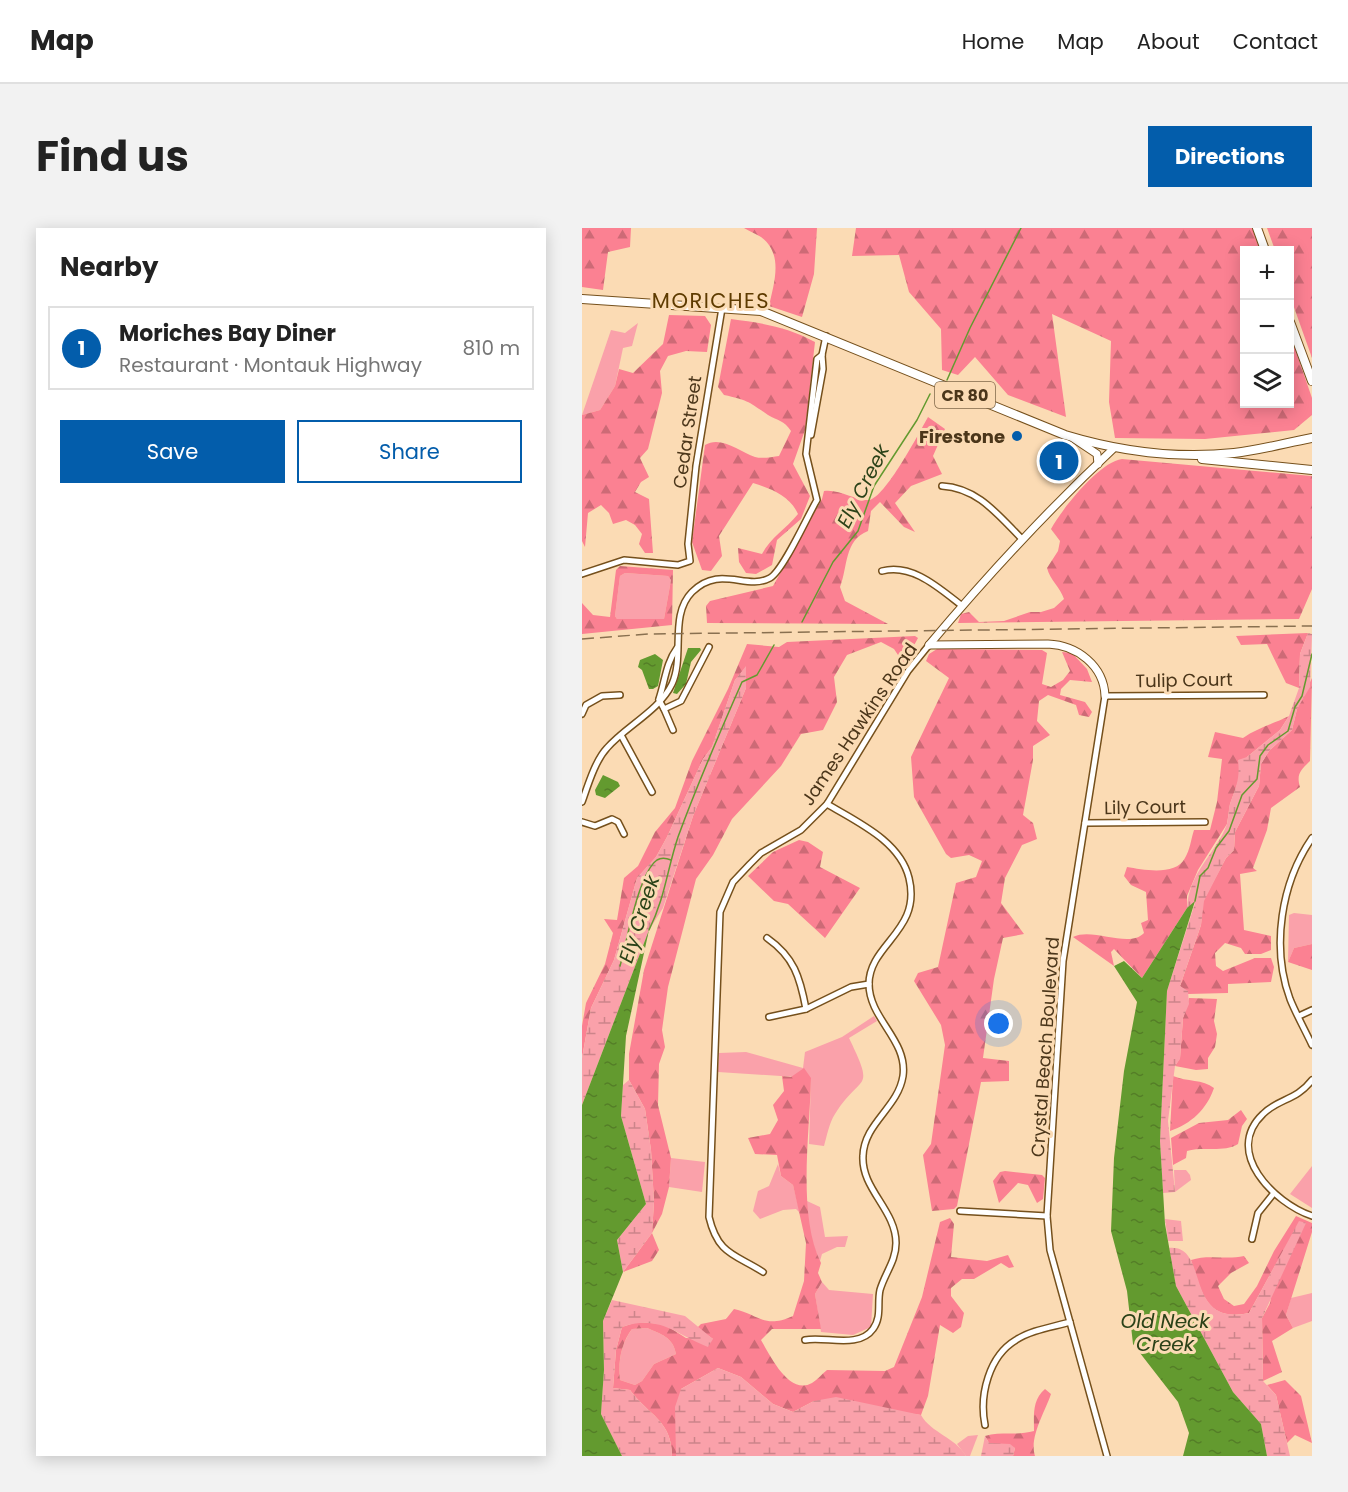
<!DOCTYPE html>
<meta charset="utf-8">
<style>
body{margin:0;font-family:Poppins,sans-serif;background:#f2f2f2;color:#222}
.controls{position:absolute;right:18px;top:18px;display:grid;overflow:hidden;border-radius:0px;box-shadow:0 3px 15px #0003}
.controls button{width:54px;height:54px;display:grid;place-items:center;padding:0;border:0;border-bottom:2px solid #e0e0e0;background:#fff;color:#222;font:30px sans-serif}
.you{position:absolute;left:417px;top:796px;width:21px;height:21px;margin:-15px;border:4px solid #fff;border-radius:50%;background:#1a73e8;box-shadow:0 0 0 9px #1a73e833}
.badge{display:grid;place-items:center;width:39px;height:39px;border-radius:50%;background:#035dab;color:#fff;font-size:20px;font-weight:700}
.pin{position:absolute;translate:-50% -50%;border:3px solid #fff;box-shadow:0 2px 6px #0006}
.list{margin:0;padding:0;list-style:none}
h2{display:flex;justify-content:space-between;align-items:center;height:78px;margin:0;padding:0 24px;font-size:26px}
h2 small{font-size:20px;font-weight:400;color:#767676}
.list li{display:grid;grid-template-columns:39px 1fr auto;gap:18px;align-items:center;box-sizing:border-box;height:84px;margin:0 12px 12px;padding:0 12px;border:2px solid #e0e0e0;border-radius:0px}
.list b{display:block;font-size:22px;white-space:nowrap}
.list p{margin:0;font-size:20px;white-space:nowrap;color:#767676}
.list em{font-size:20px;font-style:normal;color:#767676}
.actions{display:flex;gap:12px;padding:18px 24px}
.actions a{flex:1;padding:14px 0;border:2px solid #035dab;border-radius:0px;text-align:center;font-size:21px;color:#035dab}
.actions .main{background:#035dab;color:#fff}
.icon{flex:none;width:33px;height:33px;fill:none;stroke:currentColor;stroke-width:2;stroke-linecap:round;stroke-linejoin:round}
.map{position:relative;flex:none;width:730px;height:1228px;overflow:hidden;border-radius:0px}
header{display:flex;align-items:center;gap:36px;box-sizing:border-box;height:84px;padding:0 30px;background:#fff;border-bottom:2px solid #e0e0e0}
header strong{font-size:28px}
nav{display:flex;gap:33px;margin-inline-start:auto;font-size:21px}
.intro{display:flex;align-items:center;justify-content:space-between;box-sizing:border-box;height:144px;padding:0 36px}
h1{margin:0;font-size:42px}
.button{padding:15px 27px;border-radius:0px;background:#035dab;color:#fff;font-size:21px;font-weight:700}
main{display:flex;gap:36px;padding:0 36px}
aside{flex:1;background:#fff;border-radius:0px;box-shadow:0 3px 15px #0003}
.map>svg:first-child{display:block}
.grass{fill:#faa1aa}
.forest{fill:url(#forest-firs);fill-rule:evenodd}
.wetland{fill:url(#wetland-marsh)}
.water{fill:url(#water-ripples)}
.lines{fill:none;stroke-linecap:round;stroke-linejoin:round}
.stream{stroke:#639a2f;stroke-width:1.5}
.minor-casing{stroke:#75501c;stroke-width:8}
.tertiary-casing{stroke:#75501c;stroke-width:9}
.secondary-casing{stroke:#75501c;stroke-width:10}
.primary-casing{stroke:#75501c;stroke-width:10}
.minor{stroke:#fff;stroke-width:5}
.tertiary{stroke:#fff;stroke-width:7}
.secondary{stroke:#fff;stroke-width:8}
.primary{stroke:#fff;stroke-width:8}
.rail{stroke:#897050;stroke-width:1.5;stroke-dasharray:12 6;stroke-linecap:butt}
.poi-dot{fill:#035dab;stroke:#fbdbb4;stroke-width:2}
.labels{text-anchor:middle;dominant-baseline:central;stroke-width:6;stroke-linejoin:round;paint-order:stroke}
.shield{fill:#fbdbb4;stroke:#806848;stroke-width:1.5}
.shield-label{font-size:16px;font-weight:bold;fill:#4b361a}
.street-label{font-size:18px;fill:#4b361a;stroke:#fbdbb4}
.poi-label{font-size:18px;font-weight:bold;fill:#4b361a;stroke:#fbdbb4;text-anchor:end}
.water-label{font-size:20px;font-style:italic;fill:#2b4218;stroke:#fbdbb4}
.quarter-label{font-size:21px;letter-spacing:1.5px;fill:#5e3b00;stroke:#fbdbb4}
</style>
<header>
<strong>Map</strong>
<nav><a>Home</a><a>Map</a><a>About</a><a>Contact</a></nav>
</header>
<div class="intro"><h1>Find us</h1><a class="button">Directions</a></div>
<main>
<aside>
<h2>Nearby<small></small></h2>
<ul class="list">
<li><span class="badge">1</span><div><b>Moriches Bay Diner</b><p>Restaurant · Montauk Highway</p></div><em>810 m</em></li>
</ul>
<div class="actions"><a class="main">Save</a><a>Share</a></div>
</aside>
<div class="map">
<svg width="730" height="1228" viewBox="0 0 730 1228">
<defs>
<pattern id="forest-firs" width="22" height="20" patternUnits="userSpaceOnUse" patternTransform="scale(1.5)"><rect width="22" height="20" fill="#fb8192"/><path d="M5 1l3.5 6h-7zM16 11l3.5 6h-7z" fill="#cd6a76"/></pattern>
<pattern id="wetland-marsh" width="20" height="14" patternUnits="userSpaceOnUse" patternTransform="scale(1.5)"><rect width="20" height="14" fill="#faa1aa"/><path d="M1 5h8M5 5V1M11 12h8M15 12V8" fill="none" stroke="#cc848a"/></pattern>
<pattern id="water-ripples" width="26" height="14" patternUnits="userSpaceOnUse" patternTransform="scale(1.5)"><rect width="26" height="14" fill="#639a2f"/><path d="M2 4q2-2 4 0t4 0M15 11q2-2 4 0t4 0" fill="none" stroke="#547e27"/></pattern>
</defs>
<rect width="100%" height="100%" fill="#fbdbb4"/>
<g class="grass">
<polygon points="56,95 50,118 41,120 33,158 18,182 0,187 29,102 43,105"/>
<polygon points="43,345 86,348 89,352 82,391 35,391 33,388 38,348"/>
<polygon points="712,685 730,687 730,716 712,720 706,734 707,687"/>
<path d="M292,788L295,793L267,810C294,866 279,844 253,886C247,895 245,908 242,918L227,916L229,850L136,844L137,825L164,824L221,840L223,824L260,809Z"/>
<polygon points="89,930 123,934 120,964 87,959"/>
<polygon points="196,936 199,948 211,957 218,985 214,981 201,982 178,991 171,983 176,963 187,958"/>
<polygon points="730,938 730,980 708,966"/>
<polygon points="592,942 604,942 608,947 609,952 593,964"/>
<path d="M225,973L238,979L243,1009L266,1008L263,1019H255L240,1026L238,1033C229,1015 225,994 225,973Z"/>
<polygon points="240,1054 247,1062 291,1066 289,1099 271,1107 239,1104 233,1066"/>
<polygon points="730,1065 730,1093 711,1100 704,1087 709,1070"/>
<path d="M65,1100C79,1106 91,1109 94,1126L72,1136L60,1153L53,1157L38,1152C36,1133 39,1116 50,1101Z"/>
<polygon points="396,1207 388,1228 384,1228 375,1216 386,1208"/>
</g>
<g class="forest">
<polygon points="0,0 49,0 48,19 26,24 21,62 0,59"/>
<path d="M162,0H235L232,46L220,89L187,78C192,55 202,26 179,9C174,6 167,3 162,0Z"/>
<polygon points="274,0 670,0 678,22 662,22 662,176 708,176 708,106 730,170 730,187 712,202 623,211 533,210 527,174 529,113 470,86 484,189 426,167 393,129 376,147 360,142 359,101 327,64 317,27 270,28"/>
<polygon points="685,0 730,0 730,130 708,68 708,22 693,22"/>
<polygon points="87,87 123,88 129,97 125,124 104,123 86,128 78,143 80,165 66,221 58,230 67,249 59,254 53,264 67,271 71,325 63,325 57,316 60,306 53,297 44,292 31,296 27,285 19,277 6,285 3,319 0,313 0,187 18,182 33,158 37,141 51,145 81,116"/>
<path d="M149,91C180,95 206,99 233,114L223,202L211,236L228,268L219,291L195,312L190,337L174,346L164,345L157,334L156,320L180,326C189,309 204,301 216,286C208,268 190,261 171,255L137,308L140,328L129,343L120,342L110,314L123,217C139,207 158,224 173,229C180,231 190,229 197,228L209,203C202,192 196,193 186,187C167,174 166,172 142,167L136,159Z"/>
<path d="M346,189L363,201L351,228L360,246L329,258L313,275L333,304L322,299L298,274L289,283L286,303C262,312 266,339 258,359L263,373L306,396L125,395L124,378L128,373L191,358L240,271L242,263C259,261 273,273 287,272C303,270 337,205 346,189Z"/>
<path d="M540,231L730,248V361L717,391L376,395L379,386L387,384L397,394L422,393L448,384H459L472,380L482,371C478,359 468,352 465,340L476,323L478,313L469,301C480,281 517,234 540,231Z"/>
<path d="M38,338L91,342L90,397L0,406V375L11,387L28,389L34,342ZM43,345L86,348L89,352L82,391H35L33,388L38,348Z"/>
<polygon points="726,405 718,426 717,460 704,455 685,416 659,417 654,408"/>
<polygon points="333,408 336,410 322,436 312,421 299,414 265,427 252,449 255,474 241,502 219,506 199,538 150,591 131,627 114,651 86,759 80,802 83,819 77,836 76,877 89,930 87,959 80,986 70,1005 77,1022 70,1033 41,1044 70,1005 72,974 69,922 63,881 47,852 47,826 62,742 111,588 164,460 164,439 153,452 130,519 121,531 85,609 74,629 55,650 32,732 9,780 0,830 0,798 4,775 23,736 31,705 22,691 35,692 42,650 56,638 73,604 93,580 110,533 146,461 165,416 197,419 205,414"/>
<polygon points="355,421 460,422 465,425 460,456 469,459 481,452 488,443 480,424 490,425 505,441 510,454 488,452 479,461 478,467 503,474 510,484 507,489 497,487 494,477 466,467 457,473 455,493 468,507 451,518 451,532 441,587 451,595 455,611 440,617 423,650 419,675 442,706 421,710 412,751 401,830 427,833 427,853 399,854 375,978 372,981 350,983 341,927 349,916 363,817 359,797 332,753 336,745 356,739 374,655 394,649 400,633 387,627 369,630 364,626 332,569 329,529 367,450 344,433 347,426"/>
<path d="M730,450L728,533C719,542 714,546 718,559L689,580L685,602L671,640L675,643L658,646L662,702L689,708V722L679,726H663L659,720L643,715L633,725L634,738L641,743L673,730H689L692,739L689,754L646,756V765L606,766L598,758L619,697L621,673L644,630L652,622L653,604L677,558L679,536L687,523L710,502L715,481Z"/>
<path d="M707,488L698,502L665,529L648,576L645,596L616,642L605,668V680L560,750L532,721L529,724L532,738L491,709C511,699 547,721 562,705L559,695L566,692L564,664L549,657L542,648L545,639C562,642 594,648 603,630C608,622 609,611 612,602H628L635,574L640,531L626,529L633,504L661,510C675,500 691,496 707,488Z"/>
<polygon points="217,612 226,614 241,624 238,639 278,660 243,710 206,676 192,673 166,648 191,624"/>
<polygon points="730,716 730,742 706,734 712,720"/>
<polygon points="607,770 635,771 632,793 635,806 633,819 626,830 626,841 614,842 593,838 598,830 601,790"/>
<path d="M222,840L229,850C228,905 215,986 239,1035L236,1045L240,1054L233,1066L239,1101H190L179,1112C188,1127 207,1168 230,1155C235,1152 240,1146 245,1142L303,1143L312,1139L340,1069L358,994L368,990L372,996L369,1029L405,1033L426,1027L432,1039L427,1040L419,1035L392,1051H380L369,1060V1068L382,1085L379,1099L371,1105L358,1097L346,1168L339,1187L232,1173L211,1184L191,1176L159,1149L136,1140L99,1161L94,1228H90C90,1192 66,1187 48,1162L31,1160L34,1122L40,1099L55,1094L82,1096L104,1110L131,1111L115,1100L119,1096L144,1091L152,1081C178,1087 182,1101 211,1088L222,1053L224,1015L211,957L199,948L195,927L173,926L166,910L188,906L196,892L191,877L202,863L200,848L209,849ZM65,1100C79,1106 91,1109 94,1126L72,1136L60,1153L53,1157L38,1152C36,1133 39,1116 50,1101Z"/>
<path d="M591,848C605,854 621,851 632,860C625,881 609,896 588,903Z"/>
<path d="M659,882L665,891L660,898L656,916C642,925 621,918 605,923L604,930L591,937L589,910L617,895L646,892Z"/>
<polygon points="423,943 460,947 463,950 461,971 455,975 446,957 436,955 417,975 411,953 418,944"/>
<path d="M714,988L730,995V1004L704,1087L711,1100L690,1113L700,1144L681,1153L680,1090L688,1075L695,1034L667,1085C625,1094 620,1066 609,1032C626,1026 644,1032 662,1028L667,1035L649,1045L636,1058L642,1071L652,1078L662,1076L675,1058L692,1023Z"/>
<polygon points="703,1152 719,1168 730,1215 713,1207 705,1215 694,1167 685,1157"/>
<path d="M463,1161L469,1166C463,1184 447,1209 453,1228H431L433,1220L407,1215L403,1208C419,1203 435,1208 452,1203C452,1187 450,1172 463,1161Z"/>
</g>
<g class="wetland">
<path d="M726,405L730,406L728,459L715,481L710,502L687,523L679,536L677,558L653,604L652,622L644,630L622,673L619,697L598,758L606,763L607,776L601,790L598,831L593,838L586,893L593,964L581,965L578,913L585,763L613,675L605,680C607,643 634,626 645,596C647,588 646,580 649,573C655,557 658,549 656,532L665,529L698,502L707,488L717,460L718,426Z"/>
<polygon points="164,438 164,460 111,588 81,680 67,702 0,877 0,830 9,780 32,732 55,650 74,629 85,609 121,531 130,519 153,452"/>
<polygon points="47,852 63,881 69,922 72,974 70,1005 41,1044 35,1012 64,976 39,888 41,857"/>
<polygon points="583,991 599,993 601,1013 586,1013"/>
<path d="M717,993L724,995L680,1090L681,1153L694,1167L708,1228H685L679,1196L651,1164L594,1058L587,1020C629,1016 600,1099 667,1085Z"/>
<path d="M30,1072L103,1088L131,1111L126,1119C93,1106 77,1086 40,1099L34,1122L31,1160L48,1162C66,1187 90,1192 90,1228H40L19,1186L22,1142L21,1093Z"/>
<path d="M136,1140L159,1149L191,1176L211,1184L232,1173L254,1169L339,1187C349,1205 373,1209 384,1228H94L93,1179L99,1161Z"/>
<polygon points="403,1208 407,1215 428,1216 433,1220 431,1228 399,1228"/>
</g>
<g class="water">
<polygon points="106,420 118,420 119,422 109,434 104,456 95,466 91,465"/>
<polygon points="73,426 81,432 76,458 71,461 67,461 60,442 56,439 58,432"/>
<polygon points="21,547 36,554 38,558 23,570 14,567 13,562"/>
<polygon points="613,673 585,763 578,913 583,996 594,1058 651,1164 679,1196 685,1228 601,1228 607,1205 596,1174 551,1116 545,1063 529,1003 532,930 542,843 555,774 532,738 542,733 560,750 605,680"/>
<polygon points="67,702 44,808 39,888 64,976 35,1012 41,1044 21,1093 22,1142 19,1186 40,1228 0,1228 0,877"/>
</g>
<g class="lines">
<g class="stream">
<polyline points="365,152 388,100 439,0"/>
<polyline points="220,394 251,334 276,303 292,258 335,192 348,166"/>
<polyline points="613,673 618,648 626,640 634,620 647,603 660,567 675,551 678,528 686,517 706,503 713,479 720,468 730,426"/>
<path d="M67,702C83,670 85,642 96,609C115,557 137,506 160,454L175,447L192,417"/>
<path d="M38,738C45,714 56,646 75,632C80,629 84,630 89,632"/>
</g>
<defs>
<g id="minor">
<polyline points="229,207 241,141 240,127 244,108"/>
<path d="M360,258C396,260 416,287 440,311"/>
<path d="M300,343C330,335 357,360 379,377"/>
<polyline points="0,346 42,332 96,337 108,333 106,316 114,238 140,80"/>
<path d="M77,471C83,453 84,435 95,420"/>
<polyline points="77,472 82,481 99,473 127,419"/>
<polyline points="82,481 91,502"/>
<polyline points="0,486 4,477 20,468 38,467"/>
<polyline points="39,507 70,564"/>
<path d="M0,574C6,557 13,533 25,520C44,498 77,483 90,456C103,428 87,387 110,364C138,336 164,363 188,350C201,343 226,287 235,272L224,226L235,131L240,127"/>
<polyline points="0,594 13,598 30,591 36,594 42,606"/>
<polyline points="503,595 623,594"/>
<path d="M730,610C699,655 689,719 708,771C714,786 723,802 730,817"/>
<path d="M185,710C212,729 218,749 224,781"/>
<polyline points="717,788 730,782"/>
<polyline points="187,789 224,781 269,759 287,756"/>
<path d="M730,852C714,873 697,870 681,886C641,924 692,975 730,988"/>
<polyline points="378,983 465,988"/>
<polyline points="670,1011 676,985 692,965"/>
<path d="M181,1044C153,1026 136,1027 127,989L138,684L151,654L168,636L179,625L219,602L245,576L326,443L347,417"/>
<path d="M223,1112C243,1108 277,1121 291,1101C300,1089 295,1075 298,1062C303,1045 314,1033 314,1015C314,982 279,961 281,928C282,895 316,880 321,848C326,812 287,791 287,756C287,716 340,703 327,650C318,613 275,594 245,576"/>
<path d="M403,1197C397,1167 407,1128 434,1112C449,1102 471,1099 488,1094"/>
<polyline points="525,1228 468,1022 465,988 481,733 523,468 682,467"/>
</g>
<g id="tertiary">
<polyline points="491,210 515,226 516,236"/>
<path d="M347,417C405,348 466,282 532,220"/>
<path d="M347,417L466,416C495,417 522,438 523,468"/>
</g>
<g id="secondary">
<polyline points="675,0 683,22"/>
<polyline points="708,94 730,153"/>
</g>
<g id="primary">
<path d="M0,71L179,83L483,207C536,223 596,231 652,225C678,222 704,215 730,210"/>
<polyline points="620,231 730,242"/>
</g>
</defs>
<use href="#minor" class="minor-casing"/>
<use href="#tertiary" class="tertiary-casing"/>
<use href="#secondary" class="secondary-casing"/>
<use href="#primary" class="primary-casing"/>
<use href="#minor" class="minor"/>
<use href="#tertiary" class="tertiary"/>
<use href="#secondary" class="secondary"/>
<use href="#primary" class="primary"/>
<polyline class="rail" points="0,411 66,406 730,398"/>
</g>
<circle class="poi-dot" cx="435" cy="208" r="6"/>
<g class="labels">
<rect class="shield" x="353" y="154" width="60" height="26" rx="4.5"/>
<g class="shield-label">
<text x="383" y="167">CR 80</text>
</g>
<g class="street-label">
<text transform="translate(105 204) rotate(-82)">Cedar Street</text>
<text transform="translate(602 452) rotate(-1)">Tulip Court</text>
<text transform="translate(277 496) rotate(-56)">James Hawkins Road</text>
<text transform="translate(563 579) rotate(-1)">Lily Court</text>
<text transform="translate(463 819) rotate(-86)">Crystal Beach Boulevard</text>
</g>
<g class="poi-label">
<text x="423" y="208">Firestone</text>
</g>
<g class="water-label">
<text transform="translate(281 258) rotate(-63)">Ely Creek</text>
<text transform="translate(57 691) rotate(-72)">Ely Creek</text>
<text x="583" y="1093">Old Neck<tspan x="583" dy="23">Creek</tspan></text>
</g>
<g class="quarter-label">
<text x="129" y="72">MORICHES</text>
</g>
</g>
</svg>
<div class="controls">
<button>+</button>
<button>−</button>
<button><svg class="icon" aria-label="layers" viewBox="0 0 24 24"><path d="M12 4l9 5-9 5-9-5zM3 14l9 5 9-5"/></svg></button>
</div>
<div class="you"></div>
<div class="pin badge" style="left:477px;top:233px">1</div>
</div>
</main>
